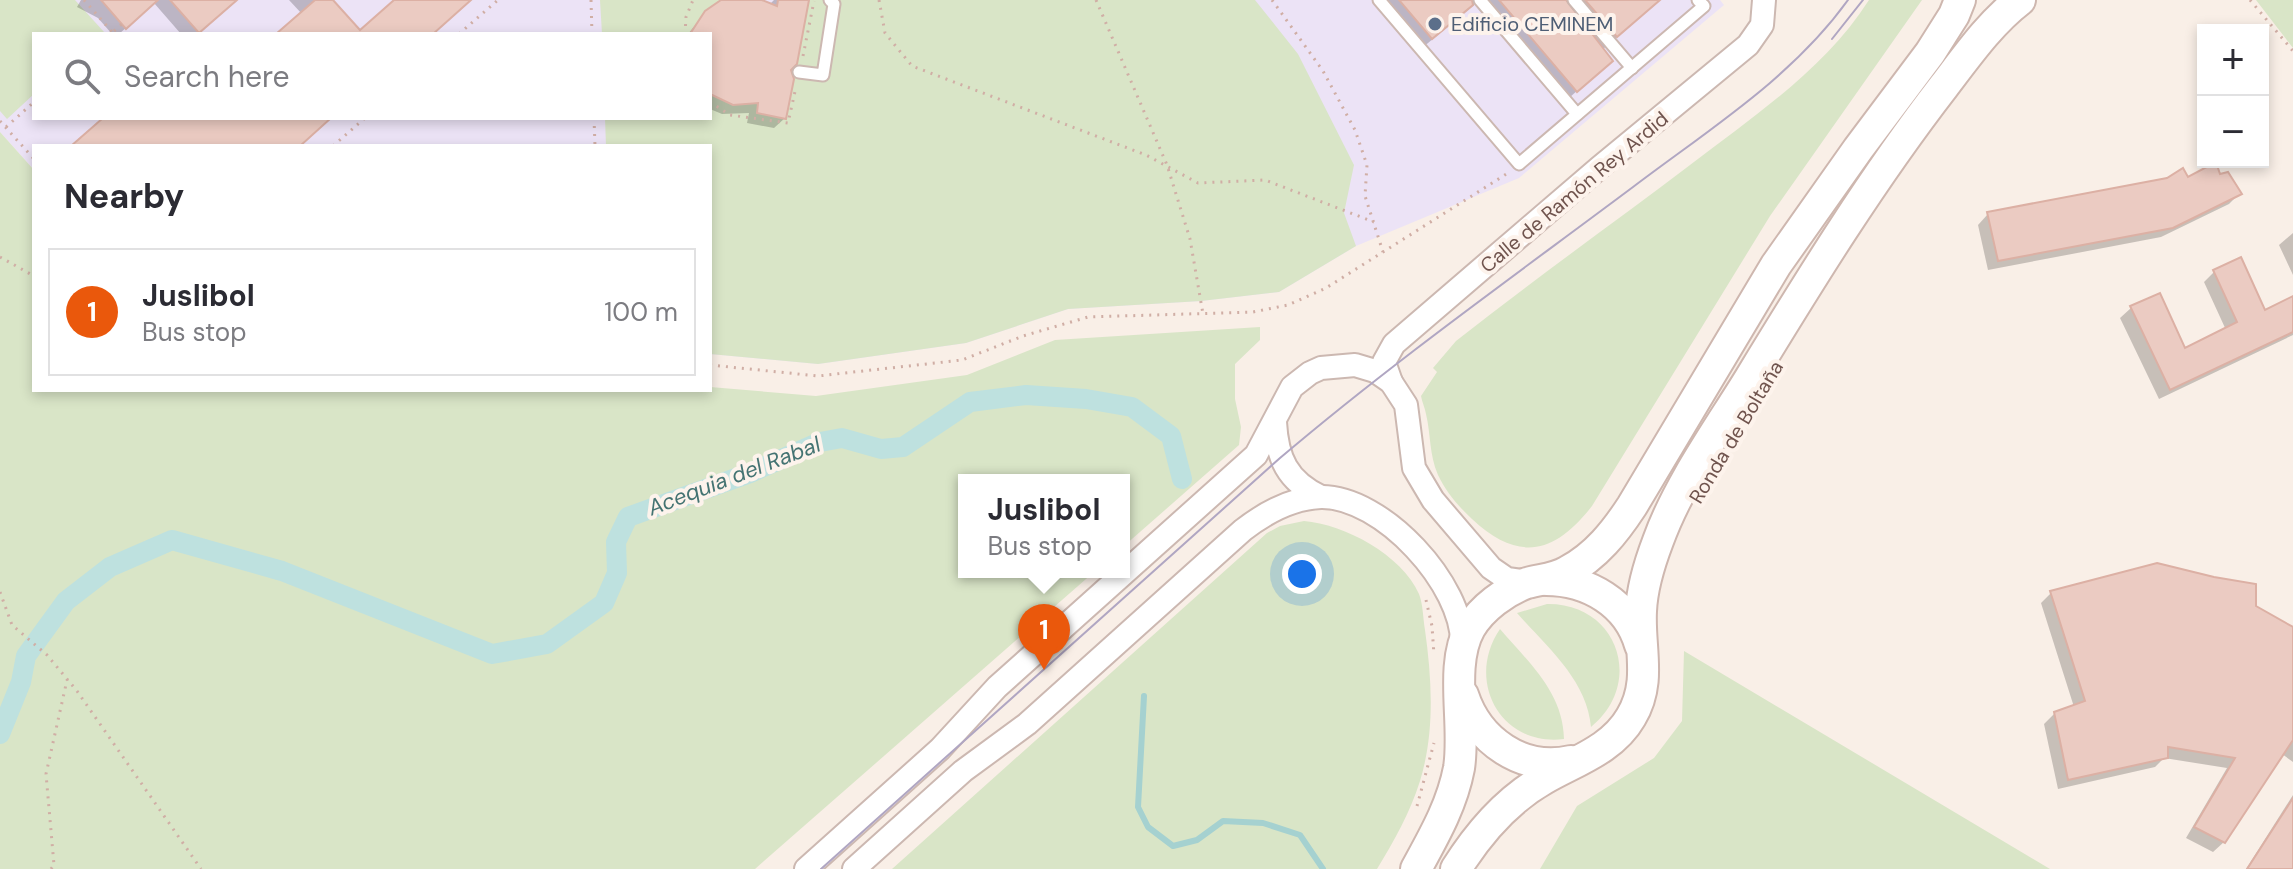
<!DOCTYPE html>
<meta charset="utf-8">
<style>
body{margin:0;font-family:"DM Sans",sans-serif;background:#f2f2f3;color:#2b2b33}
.controls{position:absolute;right:24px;top:24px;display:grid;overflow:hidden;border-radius:0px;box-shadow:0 4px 12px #0003}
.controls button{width:72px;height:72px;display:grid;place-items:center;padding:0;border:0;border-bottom:2px solid #e1e1e2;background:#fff;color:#2b2b33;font:40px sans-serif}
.you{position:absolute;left:1302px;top:574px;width:28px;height:28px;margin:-20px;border:6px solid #fff;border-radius:50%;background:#1a73e8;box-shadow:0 0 0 12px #1a73e833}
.badge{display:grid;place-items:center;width:52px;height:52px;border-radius:50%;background:#ea580c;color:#fff;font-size:26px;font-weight:700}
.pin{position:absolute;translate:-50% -66px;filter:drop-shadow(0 2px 4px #0008)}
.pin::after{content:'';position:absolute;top:42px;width:28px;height:24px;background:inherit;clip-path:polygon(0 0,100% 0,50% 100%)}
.popup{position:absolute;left:958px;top:474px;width:172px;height:104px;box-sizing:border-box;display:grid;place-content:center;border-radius:0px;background:#fff;filter:drop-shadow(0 2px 6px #0005);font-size:26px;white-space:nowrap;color:#7c7c81}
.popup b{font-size:30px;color:#2b2b33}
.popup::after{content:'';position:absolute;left:50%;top:100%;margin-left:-16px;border:16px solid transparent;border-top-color:#fff}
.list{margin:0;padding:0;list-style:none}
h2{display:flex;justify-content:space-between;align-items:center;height:104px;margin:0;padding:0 32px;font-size:34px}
h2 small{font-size:26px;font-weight:400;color:#7c7c81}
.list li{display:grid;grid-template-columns:52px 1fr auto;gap:24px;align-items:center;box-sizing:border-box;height:128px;margin:0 16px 16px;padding:0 16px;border:2px solid #e1e1e2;border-radius:0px}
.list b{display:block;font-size:30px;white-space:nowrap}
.list p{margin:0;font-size:26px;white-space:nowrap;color:#7c7c81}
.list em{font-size:26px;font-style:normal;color:#7c7c81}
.icon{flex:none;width:44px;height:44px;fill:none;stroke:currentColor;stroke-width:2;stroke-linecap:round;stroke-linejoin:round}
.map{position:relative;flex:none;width:2293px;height:869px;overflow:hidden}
.search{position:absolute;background:#fff;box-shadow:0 4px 12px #0003;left:32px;top:32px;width:680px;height:88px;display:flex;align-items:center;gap:20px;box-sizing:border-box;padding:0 28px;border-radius:0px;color:#7c7c81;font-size:30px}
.panel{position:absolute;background:#fff;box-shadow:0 4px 12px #0003;left:32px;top:144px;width:680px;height:248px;border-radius:0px}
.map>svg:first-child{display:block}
.education{fill:#ece3f6;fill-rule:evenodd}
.green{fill:#d9e5c7}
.shadow{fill:#0003}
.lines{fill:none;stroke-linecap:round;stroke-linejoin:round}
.stream{stroke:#a5d1d0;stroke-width:6}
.canal{stroke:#bee1df;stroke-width:20}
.building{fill:#ebcbc2;stroke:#dcb0a4;stroke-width:2}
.lane-casing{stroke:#ccb8b1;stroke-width:15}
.street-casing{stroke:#ccb8b1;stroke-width:26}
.secondary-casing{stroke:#ceb7af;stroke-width:34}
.path{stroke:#d0aea5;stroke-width:3;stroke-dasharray:2 6;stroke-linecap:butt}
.lane{stroke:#fff;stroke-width:11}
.street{stroke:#fff;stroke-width:22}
.secondary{stroke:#fff;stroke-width:30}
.tram{stroke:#b0a6c2;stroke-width:2}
.service-dot{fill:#5c6f8a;stroke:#fdf3ec;stroke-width:3}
.labels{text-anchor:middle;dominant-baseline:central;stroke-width:8;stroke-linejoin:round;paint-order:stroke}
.service-label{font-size:20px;fill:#4e5e75;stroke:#fdf3ec;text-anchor:start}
.street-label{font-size:20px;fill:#70544e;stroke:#fdf3ec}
.water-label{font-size:22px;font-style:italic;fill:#447372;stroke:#fdf3ec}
</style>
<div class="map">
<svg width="2293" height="869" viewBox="0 0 2293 869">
<rect width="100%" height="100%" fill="#f9efe7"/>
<path class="education" d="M0,0H1720L1724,5L1519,178L1356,246L1279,292L1201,301L1068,309L966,343L818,364L710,354V146H34V170L0,132ZM34,34H710V118H34Z"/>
<g class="green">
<polygon points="0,0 75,0 104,32 34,34 34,94 7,119 0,111"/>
<polygon points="600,0 721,0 705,11 691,34 602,34"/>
<polygon points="809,0 1255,0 1298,54 1354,165 1344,213 1356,246 1279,292 1201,301 1068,309 966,343 818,364 710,354 710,146 606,146 605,118 710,118 710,94 733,105 758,103 757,113 786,119"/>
<path d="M1869,0H1922L1770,216L1592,506C1554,555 1518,562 1472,519C1458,506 1446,492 1438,475C1429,454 1431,435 1426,414C1425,408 1422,402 1421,396L1437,372L1433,368L1456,341C1532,281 1612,224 1690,165C1754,116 1825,69 1869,0Z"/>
<polygon points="2256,0 2293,0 2293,48"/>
<polygon points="0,132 34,170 34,390 710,390 710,387 816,396 967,375 1055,340 1260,327 1260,340 1235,364 1235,399 1241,427 1239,445 1124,546 1124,480 964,480 964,572 1094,572 755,869 0,869"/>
<path d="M1304,521C1344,524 1402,555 1419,594C1423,604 1423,618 1425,630C1432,680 1435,732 1420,781C1410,813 1394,841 1377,869H892L1267,533L1280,526Z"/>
<path d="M1547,604C1618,603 1645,683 1591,727C1587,680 1547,647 1517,613Z"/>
<path d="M1500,629C1529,663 1563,692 1564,739C1500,747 1465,680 1500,629Z"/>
<polygon points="1684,651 2050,869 1540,869 1577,806 1654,758 1682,721"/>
</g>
<g class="shadow">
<polygon points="81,0 235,0 197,34 181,34 154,3 119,34 112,34 98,18 77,7"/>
<polygon points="289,0 331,0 360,33 397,0 470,0 432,34 279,34 302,14"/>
<polygon points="757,0 769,5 774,0 807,0 788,70 785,118 774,128 747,123 749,113 722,114 710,109 710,34 688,34 706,12"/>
<polygon points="1381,0 1659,0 1602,50 1595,75 1561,105 1475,4 1416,53 1376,5"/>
<polygon points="2219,177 2239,194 2229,204 2161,237 1988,270 1978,225 1988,214 2187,180"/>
<polygon points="2293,233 2293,275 2279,245"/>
<polygon points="2214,272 2264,312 2293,299 2293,335 2159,399 2120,318 2131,308 2159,295 2184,351 2226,330 2204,282"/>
<polygon points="2051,593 2254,607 2293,630 2293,762 2282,754 2224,842 2213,852 2186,838 2227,768 2164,758 2155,767 2058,789 2044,724 2055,713 2074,707 2041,603"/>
<polygon points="2293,795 2293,869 2246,869"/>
</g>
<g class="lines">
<polyline class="stream" points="1144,696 1138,807 1148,827 1173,846 1197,840 1223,821 1263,823 1300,835 1323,869"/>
<polyline class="canal" points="0,734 21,682 26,656 66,601 110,567 172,540 282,571 492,654 547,644 604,603 617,573 616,542 628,517 750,473 820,442 842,438 881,449 903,447 970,402 1026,395 1086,399 1132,407 1171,436 1182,479"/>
</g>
<g class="building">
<polygon points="101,0 158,0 126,29"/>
<polygon points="170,0 237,0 199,33"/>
<polygon points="315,0 333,0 360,30 394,0 471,0 433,34 276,34"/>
<polygon points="721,0 762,0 777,6 778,0 809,0 797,64 791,70 794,79 786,119 757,113 758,103 733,105 710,94 710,34 690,34 705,11"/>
<polygon points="1399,0 1472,0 1473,5 1432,39"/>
<polygon points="1499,0 1566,0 1613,61 1577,92"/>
<polygon points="1585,0 1660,0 1617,37"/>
<polygon points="103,118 331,118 300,146 71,146"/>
<polygon points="2216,162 2220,174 2228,172 2242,194 2173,228 1998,261 1987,212 2167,178 2183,168 2188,177"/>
<polygon points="2241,257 2265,310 2293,296 2293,332 2170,390 2130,306 2160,293 2185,348 2237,322 2213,270"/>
<polygon points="2157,563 2214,577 2256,584 2256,606 2293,627 2293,740 2225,843 2194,827 2235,758 2168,747 2168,758 2068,780 2054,712 2085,701 2050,591"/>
<polygon points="2293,798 2293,869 2247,869"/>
</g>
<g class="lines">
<defs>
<g id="lane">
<polyline points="1379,0 1519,164 1704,6 1698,0"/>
<polyline points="1480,0 1577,114"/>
<polyline points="1574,0 1632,68"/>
<polyline points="799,72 823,75 834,4 830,0"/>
</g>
<g id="street">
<polyline points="1391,382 1384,362 1394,344 1600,167 1748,45 1762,25 1764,0"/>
<path d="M1275,422C1277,458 1287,481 1321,497"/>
<polyline points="806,869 940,749 997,687 1256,455 1292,387 1310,373 1321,368 1355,365 1375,371 1391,382 1406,405 1414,468 1433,500 1491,568 1507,579 1530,582"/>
<path d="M854,869L963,771L1027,724L1243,530C1265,513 1292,498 1321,497C1382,496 1464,585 1462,645"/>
</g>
<g id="secondary">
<path d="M1546,580C1588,580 1628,603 1640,645"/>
<path d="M1463,695C1478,741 1522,772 1571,761"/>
<path d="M1416,869C1434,836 1452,805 1459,768C1466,725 1449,665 1470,628C1482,608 1505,591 1527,583C1541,579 1555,579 1568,571C1596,556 1615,532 1632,506L1776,265L1858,149L1930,53L1954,15L1960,0"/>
<path d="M1456,869C1478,834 1507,800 1544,779C1575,761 1612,750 1631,717C1652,682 1639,649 1641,611C1642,588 1650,562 1658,541C1679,483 1718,430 1750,378C1811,278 1872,179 1944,86C1967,56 1990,23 2020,0"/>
</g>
</defs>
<use href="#lane" class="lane-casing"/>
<use href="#street" class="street-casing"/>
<use href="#secondary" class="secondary-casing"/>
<g class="path">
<polyline points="84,0 113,33"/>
<polyline points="591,0 592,34"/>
<polyline points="879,0 885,33 912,66 1146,155 1198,183 1265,180 1374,222"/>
<polyline points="1096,0 1167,165 1190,239 1203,314"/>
<polyline points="1272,0 1323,71 1355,130 1367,165 1365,196 1383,252"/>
<polyline points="2250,0 2293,51"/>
<polyline points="114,31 122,24"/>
<polyline points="459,34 498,0"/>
<polyline points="685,34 686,17 693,0"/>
<polyline points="803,56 814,1"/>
<polyline points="710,102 730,115 788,123 796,87"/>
<polyline points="594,118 595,146"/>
<polyline points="0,121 34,159"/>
<polyline points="6,127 34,102"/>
<polyline points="333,146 365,118"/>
<polyline points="0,257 34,276"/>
<polyline points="710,365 818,376 962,360 1023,336 1088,317 1253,312 1288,305 1326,288 1508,173"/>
<polyline points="0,592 12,625 47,655 77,691 201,869"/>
<polyline points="1426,600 1432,626 1434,655"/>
<polyline points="1417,806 1434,743"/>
<polyline points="51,869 54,865 46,774 67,680"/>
</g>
<use href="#lane" class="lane"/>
<use href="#street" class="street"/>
<use href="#secondary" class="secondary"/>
<g class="tram">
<polyline points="1832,39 1863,0"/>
<path d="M821,869L1280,458C1393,362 1514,276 1633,187C1708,130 1792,78 1848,0"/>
</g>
</g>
<circle class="service-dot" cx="1435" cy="24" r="8"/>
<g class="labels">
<g class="service-label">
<text x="1451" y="24">Edificio CEMINEM</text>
</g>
<g class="street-label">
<text transform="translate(1574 192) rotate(-40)">Calle de Ramón Rey Ardid</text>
<text transform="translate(1736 432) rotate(-59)">Ronda de Boltaña</text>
</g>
<g class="water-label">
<text transform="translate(734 476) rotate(-21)">Acequia del Rabal</text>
</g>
</g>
</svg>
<div class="controls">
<button>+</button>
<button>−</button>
</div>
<div class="you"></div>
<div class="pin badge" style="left:1044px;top:670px">1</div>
<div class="popup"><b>Juslibol</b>Bus stop</div>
<div class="search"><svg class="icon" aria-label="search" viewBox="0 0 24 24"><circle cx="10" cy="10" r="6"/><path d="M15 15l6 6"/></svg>Search here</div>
<section class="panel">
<h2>Nearby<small></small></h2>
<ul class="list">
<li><span class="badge">1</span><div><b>Juslibol</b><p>Bus stop</p></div><em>100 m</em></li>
</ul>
</section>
</div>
